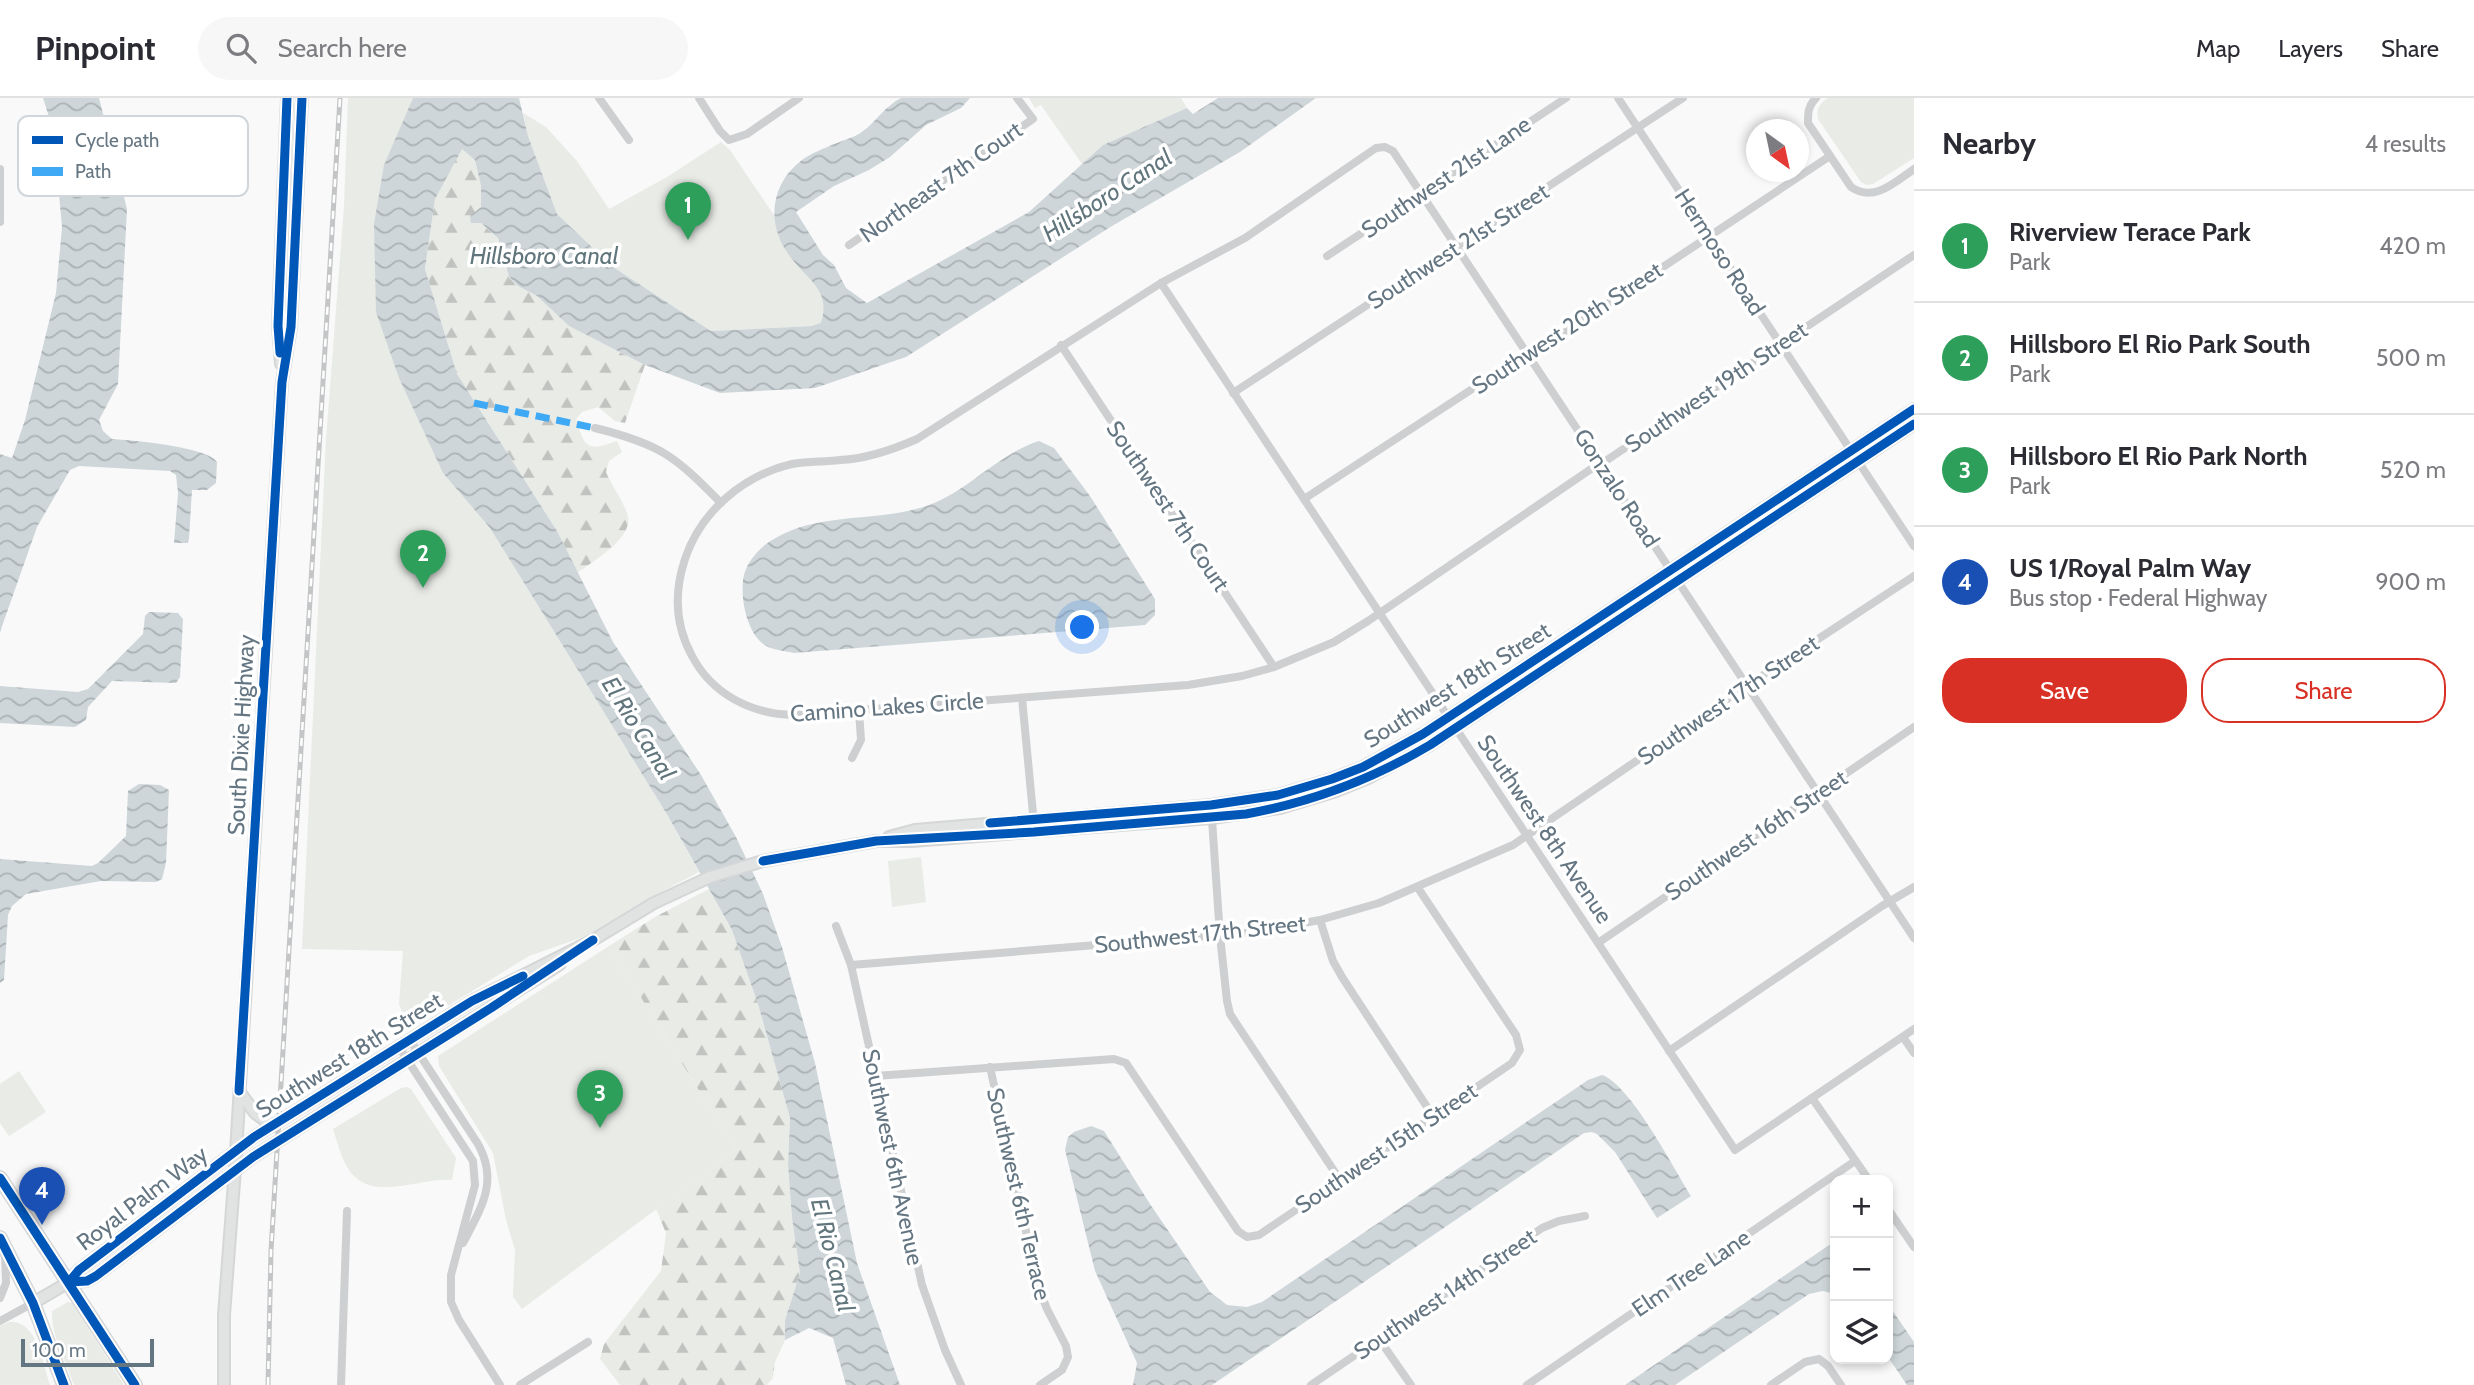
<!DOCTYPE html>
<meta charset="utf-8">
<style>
body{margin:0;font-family:Cabin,sans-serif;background:#f7f7f7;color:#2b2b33}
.controls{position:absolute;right:21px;bottom:21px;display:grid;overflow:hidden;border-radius:14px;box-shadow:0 4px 10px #0003}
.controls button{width:63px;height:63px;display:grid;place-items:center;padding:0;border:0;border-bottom:2px solid #e1e1e2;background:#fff;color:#2b2b33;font:35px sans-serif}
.compass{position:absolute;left:1746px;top:21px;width:63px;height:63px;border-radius:50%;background:#fff;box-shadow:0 4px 10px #0003;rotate:147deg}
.scale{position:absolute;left:21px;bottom:18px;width:133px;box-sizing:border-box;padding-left:7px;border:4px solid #657683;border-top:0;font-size:19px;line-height:24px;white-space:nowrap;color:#657683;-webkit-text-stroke:5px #fff;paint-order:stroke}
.you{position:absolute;left:1083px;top:530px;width:24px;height:24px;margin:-18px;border:5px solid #fff;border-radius:50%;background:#1a73e8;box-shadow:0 0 0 10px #1a73e833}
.badge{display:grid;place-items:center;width:46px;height:46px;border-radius:50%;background:#d93025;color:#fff;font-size:23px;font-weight:700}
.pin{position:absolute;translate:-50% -58px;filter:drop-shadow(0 2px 4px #0008)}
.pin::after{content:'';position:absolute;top:37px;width:24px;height:21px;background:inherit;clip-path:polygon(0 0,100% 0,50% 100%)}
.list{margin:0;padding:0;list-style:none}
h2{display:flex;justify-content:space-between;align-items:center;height:91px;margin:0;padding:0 28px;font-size:30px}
h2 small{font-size:23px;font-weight:400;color:#7c7c81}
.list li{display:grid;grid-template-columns:46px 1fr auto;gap:21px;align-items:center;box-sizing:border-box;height:112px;padding:0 28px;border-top:2px solid #e1e1e2}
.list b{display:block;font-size:26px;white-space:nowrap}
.list p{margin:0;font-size:23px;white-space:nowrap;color:#7c7c81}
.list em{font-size:23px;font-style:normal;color:#7c7c81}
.actions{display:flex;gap:14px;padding:21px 28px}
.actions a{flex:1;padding:16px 0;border:2px solid #d93025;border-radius:28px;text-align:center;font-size:24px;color:#d93025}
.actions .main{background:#d93025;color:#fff}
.icon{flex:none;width:38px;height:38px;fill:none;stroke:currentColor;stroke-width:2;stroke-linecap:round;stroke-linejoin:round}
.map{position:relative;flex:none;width:1914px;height:1287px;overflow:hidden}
header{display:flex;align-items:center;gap:42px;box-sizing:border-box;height:98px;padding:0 35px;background:#fff;border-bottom:2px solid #e1e1e2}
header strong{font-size:33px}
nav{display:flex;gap:38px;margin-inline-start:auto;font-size:24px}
.search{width:490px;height:63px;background:#f7f7f7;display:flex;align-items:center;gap:18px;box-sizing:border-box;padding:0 24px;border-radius:38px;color:#7c7c81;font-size:26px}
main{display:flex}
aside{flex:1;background:#fff}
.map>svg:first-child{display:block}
.green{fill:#e8ebe6}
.forest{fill:url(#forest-firs)}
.water{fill:url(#water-waves)}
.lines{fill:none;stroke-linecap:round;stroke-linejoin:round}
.secondary-casing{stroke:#d5d6d7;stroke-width:14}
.primary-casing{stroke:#d5d6d7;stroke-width:16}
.minor{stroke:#cecfd0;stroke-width:8}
.secondary{stroke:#e1e2e2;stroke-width:10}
.primary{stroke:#e1e2e2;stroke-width:12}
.rail-casing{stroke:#c3c5c6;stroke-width:5}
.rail{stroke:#fff;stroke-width:2.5;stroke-dasharray:8;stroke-linecap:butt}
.quiet{stroke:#3fa9f5;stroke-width:7;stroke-dasharray:14 7;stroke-linecap:butt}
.cycleway-casing{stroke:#fff;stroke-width:13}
.cycleway{stroke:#0057b8;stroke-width:9}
.labels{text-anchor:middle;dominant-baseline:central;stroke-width:7;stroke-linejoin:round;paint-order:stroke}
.street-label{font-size:23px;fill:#657683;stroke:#fff}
.water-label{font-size:24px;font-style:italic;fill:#60757c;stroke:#fff}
.key{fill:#fff;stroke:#d1d6da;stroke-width:2}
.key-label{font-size:19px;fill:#657683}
</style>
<header>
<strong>Pinpoint</strong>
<div class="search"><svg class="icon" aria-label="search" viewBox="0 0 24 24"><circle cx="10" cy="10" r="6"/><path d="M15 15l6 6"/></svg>Search here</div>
<nav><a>Map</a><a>Layers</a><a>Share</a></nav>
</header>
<main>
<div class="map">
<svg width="1914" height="1287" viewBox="0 0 1914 1287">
<defs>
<pattern id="forest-firs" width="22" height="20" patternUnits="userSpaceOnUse" patternTransform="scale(1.75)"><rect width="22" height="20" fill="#e8ebe6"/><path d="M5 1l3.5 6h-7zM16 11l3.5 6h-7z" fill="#c0c3c0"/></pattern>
<pattern id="water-waves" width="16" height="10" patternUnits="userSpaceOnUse" patternTransform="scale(1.75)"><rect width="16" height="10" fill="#ced6d9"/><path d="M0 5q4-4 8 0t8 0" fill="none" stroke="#abb2b5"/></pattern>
</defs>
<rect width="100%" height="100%" fill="#f9f9f9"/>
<g class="green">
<polygon points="348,0 413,0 410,9 443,375 490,430 668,718 699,774 653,798 586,838 529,858 417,927 407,925 399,906 403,853 302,851 326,341 344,108"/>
<polygon points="1029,0 1181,0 1187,10 1103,47 1082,66 1041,7 1035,10"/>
<path d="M1828,0H1914V60L1873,86L1867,87L1861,84L1818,21C1816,11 1819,6 1828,0Z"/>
<polygon points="523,15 546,29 577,63 609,111 667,79 721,44 730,52 842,218 813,228 711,233 613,169 557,116 528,38"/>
<polygon points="921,759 926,804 892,809 888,763"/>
<polygon points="609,848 736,1052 522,1211 513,1199 515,1152 506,1122 493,1055 439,968 438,958"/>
<polygon points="19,973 46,1014 9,1038 0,1025 0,986"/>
<path d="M407,989L411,991L456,1060L452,1082C417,1079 368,1108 346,1067C340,1056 337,1043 333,1031L401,990Z"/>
<path d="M68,1204L72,1205L124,1287H74C66,1263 51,1238 52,1213Z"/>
<path d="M9,1224C37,1221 43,1267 50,1287H0V1228Z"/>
</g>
<g class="forest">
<path d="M461,50L475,61L481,88V125L498,140L509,180L518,188L537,198L569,228L645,267L625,325L615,323L598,309L582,314L576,321C585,352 589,353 617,343L622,354L609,363L606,374C611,387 626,407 628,419C632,441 593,463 577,475L557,433L457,276L425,171L435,101Z"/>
<polygon points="709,791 732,832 758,906 790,1020 788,1067 792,1120 800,1175 785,1222 785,1242 775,1264 773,1280 767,1287 620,1287 600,1261 604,1246 661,1173 666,1135 656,1111 736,1052 609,848 655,819"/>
</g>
<g class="water">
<path d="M43,0H99L127,111L118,286L99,322L103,333L112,341C132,342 208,349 217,364L216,385L207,392H192L189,441L188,445H174L178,395L176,377L170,373L79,368L70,372L37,429L0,534V356L12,360L25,322L56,195L62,129L53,31Z"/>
<path d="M413,0H519L528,38L557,116L613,169L711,233L812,228L821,225C832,190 805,181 789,157C766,126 770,86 802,62C814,53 840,44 855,38C868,32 877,19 887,10C891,7 896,2 901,0C911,0 958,0 970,0L961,10L926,27L890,59L869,72L834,88L796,114L823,157L834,167L846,190L867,205L1029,114L1103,47L1187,10L1193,16L1218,0H1316L1240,54L1112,128L906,259L815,290L720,295L645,267L569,228L537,198L518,188L509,179L498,140L481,125H471L470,118L481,109V88L475,62L462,51L435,101L425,171L457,276L557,433L613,544L701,677L736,739L763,796L782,849L815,965L857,1165L900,1287H846L833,1240L809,1230L785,1242V1222L800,1175L792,1120L788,1067L790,1020L758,906L732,832L668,718L490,430L443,375L399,280L376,214L374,126L384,67Z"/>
<path d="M1039,343L1054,350L1090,398L1155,501V517L1145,527L794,555C786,553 775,552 768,549C747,539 739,498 744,477C748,462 761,448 774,441C819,413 880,425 929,407C968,393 998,356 1039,343Z"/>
<polygon points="149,514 178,515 183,521 180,579 176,585 112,583 88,609 86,622 75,629 0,625 0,588 78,594 88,591 143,536 145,518"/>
<polygon points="139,686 160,687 169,692 166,765 162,781 156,784 101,783 26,796 12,808 8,817 4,882 0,885 0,761 92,768 98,765 126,738 128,693"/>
<path d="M1602,977C1630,986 1674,1071 1691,1098L1657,1120L1615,1054L1597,1036L1592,1034L1584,1035L1212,1287H1133L1137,1265L1095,1173L1065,1052L1068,1039L1074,1034L1091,1028L1104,1033L1150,1106L1210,1194L1227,1207L1247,1209L1262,1204L1588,982Z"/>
<polygon points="1835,1143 1835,1196 1823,1193 1809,1196 1675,1287 1625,1287"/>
<polygon points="1888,1206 1914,1244 1914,1287 1907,1287 1888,1259"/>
</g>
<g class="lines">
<defs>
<g id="secondary">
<polyline points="281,266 278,228 287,0"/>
<polyline points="889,739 915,732 1211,707 1278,697 1332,681 1363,669 1423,636 1914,311"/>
<polyline points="239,993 255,1015 273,1028"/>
<polyline points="69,1184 87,1183 96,1178 253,1059 560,866"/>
<polyline points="33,1205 69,1184 79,1172 254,1039 472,903 593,842 654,805 710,779 763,763 876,743 912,743 1212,720 1280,710 1336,693 1368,680 1430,647 1914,326"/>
<polyline points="224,1287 224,1217 235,1071 282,284 291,229 302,0"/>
</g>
<g id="primary">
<polyline points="0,1080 135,1287"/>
<polyline points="0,1140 33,1205 64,1287"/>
</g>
</defs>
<use href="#secondary" class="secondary-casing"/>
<use href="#primary" class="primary-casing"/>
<g class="minor">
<polyline points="599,0 629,42"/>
<polyline points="699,0 720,33 729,42 747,36 799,0"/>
<polyline points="1618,0 1914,448"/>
<path d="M1816,0C1808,8 1808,14 1808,25L1851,89C1874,105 1895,84 1914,71"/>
<polyline points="0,71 0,124"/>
<polyline points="849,147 1033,21 1017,0"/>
<path d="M1914,157L1601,366L1591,371L1368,523L1334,544L1274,569L1242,578L1188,587L793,617C751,616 712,596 692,558C675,527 674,494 685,461C701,413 744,377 792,366C808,363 824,364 840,362C867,361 892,352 917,341L1161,185L1245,140L1376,50L1385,49L1393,53L1914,840"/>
<polyline points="1327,158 1566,0"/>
<polyline points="1161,185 1735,1052 1914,931"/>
<polyline points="1061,247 1274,569"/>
<polyline points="1233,295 1683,0"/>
<path d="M595,330C660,346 675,358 721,405"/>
<polyline points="1304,401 1518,261 1529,258 1830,58"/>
<polyline points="1022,600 1034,726"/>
<polyline points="852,660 861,642 859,613"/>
<polyline points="1211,707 1220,838 1227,903 1230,916 1340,1082"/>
<polyline points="1320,822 1333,863 1342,879 1433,1018"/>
<polyline points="836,828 851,867 922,1187 945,1252 961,1287"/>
<polyline points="1598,845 1914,629"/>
<polyline points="851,867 1256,834 1320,822 1379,805 1513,747 1739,593 1914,478"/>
<polyline points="1903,939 1914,955"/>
<path d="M410,942L478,1046C499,1084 481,1110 463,1145"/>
<polyline points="399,949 473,1063 475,1087 451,1177 451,1204 459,1222 500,1287"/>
<polyline points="1669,953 1882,808 1914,789"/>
<polyline points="990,969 1038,1188 1047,1211 1066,1248 1068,1259 1062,1272 1040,1287"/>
<polyline points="875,978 1114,961 1126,965 1238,1133 1247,1139 1259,1137 1512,965 1520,952 1516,937 1418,790"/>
<polyline points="1812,1000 1869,1082"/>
<polyline points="1888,1111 1914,1149"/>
<polyline points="0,1200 6,1185 5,1155"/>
<polyline points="0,1223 33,1205"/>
<polyline points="1379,1241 1411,1287"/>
<polyline points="341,1287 347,1113"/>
<polyline points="520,1287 588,1244"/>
<polyline points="1311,1287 1542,1130 1559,1123 1585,1118"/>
<polyline points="1527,1287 1855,1063"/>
<polyline points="1771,1287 1805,1264 1819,1261 1828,1268 1841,1287"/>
</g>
<use href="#secondary" class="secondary"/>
<use href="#primary" class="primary"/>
<defs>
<polyline id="rail" points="268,1287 271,1153 340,0"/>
</defs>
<use href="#rail" class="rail-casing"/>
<use href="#rail" class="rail"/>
<polyline class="quiet" points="474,305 595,330"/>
<defs>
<g id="cycleway">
<polyline points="280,255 278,228 287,0"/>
<polyline points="990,725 1211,707 1278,697 1332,681 1363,669 1423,636 1914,311"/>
<path d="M763,763L876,743L1034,734L1246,716C1313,704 1371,682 1430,647L1914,326"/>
<polyline points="239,993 282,284 291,229 302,0"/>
<polyline points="0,1080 135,1287"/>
<polyline points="0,1140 33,1205 64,1287"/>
<polyline points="69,1184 87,1183 96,1178 253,1059 491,910 593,842"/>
<polyline points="69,1184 79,1172 254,1039 472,903 523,878"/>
</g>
</defs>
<use href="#cycleway" class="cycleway-casing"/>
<use href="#cycleway" class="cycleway"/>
</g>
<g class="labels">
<g class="street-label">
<text transform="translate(1446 79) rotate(-34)">Southwest 21st Lane</text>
<text transform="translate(941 84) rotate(-35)">Northeast 7th Court</text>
<text transform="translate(1458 148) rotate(-33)">Southwest 21st Street</text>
<text transform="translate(1720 154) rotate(57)">Hermoso Road</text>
<text transform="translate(1567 230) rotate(-33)">Southwest 20th Street</text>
<text transform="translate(1716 289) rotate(-34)">Southwest 19th Street</text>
<text transform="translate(1617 390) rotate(57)">Gonzalo Road</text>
<text transform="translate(1168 408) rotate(56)">Southwest 7th Court</text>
<text transform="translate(1457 587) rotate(-32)">Southwest 18th Street</text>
<text transform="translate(1728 602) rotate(-34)">Southwest 17th Street</text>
<text transform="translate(887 609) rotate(-4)">Camino Lakes Circle</text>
<text transform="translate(241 637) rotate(-87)">South Dixie Highway</text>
<text transform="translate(1545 731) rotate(56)">Southwest 8th Avenue</text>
<text transform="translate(1756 737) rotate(-34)">Southwest 16th Street</text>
<text transform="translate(1200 836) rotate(-6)">Southwest 17th Street</text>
<text transform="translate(349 957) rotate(-32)">Southwest 18th Street</text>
<text transform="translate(1386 1050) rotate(-34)">Southwest 15th Street</text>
<text transform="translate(893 1059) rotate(78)">Southwest 6th Avenue</text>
<text transform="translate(1019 1096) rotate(77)">Southwest 6th Terrace</text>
<text transform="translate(142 1100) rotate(-37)">Royal Palm Way</text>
<text transform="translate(1691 1175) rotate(-34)">Elm Tree Lane</text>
<text transform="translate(1445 1196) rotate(-34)">Southwest 14th Street</text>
</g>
<g class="water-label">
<text transform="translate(1107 97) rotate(-33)">Hillsboro Canal</text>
<text x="544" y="157">Hillsboro Canal</text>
<text transform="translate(639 630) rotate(58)">El Rio Canal</text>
<text transform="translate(833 1157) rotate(76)">El Rio Canal</text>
</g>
</g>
<rect x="18" y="18" width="230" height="80" rx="10" class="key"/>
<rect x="32" y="38" width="31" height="8" fill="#0057b8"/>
<rect x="32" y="69" width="31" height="9" fill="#3fa9f5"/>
<g class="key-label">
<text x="75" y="49">Cycle path</text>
<text x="75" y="80">Path</text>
</g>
</svg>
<div class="controls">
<button>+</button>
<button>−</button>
<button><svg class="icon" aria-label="layers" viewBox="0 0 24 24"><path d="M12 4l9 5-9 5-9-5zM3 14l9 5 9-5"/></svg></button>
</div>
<svg class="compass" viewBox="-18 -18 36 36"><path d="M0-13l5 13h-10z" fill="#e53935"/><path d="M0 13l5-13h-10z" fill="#7c7c81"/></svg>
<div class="scale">100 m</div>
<div class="you"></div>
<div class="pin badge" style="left:688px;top:142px;background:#2e9e5b">1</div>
<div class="pin badge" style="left:423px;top:490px;background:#2e9e5b">2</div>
<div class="pin badge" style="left:600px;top:1030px;background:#2e9e5b">3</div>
<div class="pin badge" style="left:42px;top:1127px;background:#1a4fb4">4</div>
</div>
<aside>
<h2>Nearby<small>4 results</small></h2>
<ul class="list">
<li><span class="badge" style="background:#2e9e5b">1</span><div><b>Riverview Terace Park</b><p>Park</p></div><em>420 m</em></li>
<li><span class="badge" style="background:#2e9e5b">2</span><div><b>Hillsboro El Rio Park South</b><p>Park</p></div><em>500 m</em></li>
<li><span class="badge" style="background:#2e9e5b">3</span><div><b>Hillsboro El Rio Park North</b><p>Park</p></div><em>520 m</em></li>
<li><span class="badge" style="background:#1a4fb4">4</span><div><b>US 1/Royal Palm Way</b><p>Bus stop · Federal Highway</p></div><em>900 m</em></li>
</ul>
<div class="actions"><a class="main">Save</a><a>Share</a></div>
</aside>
</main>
